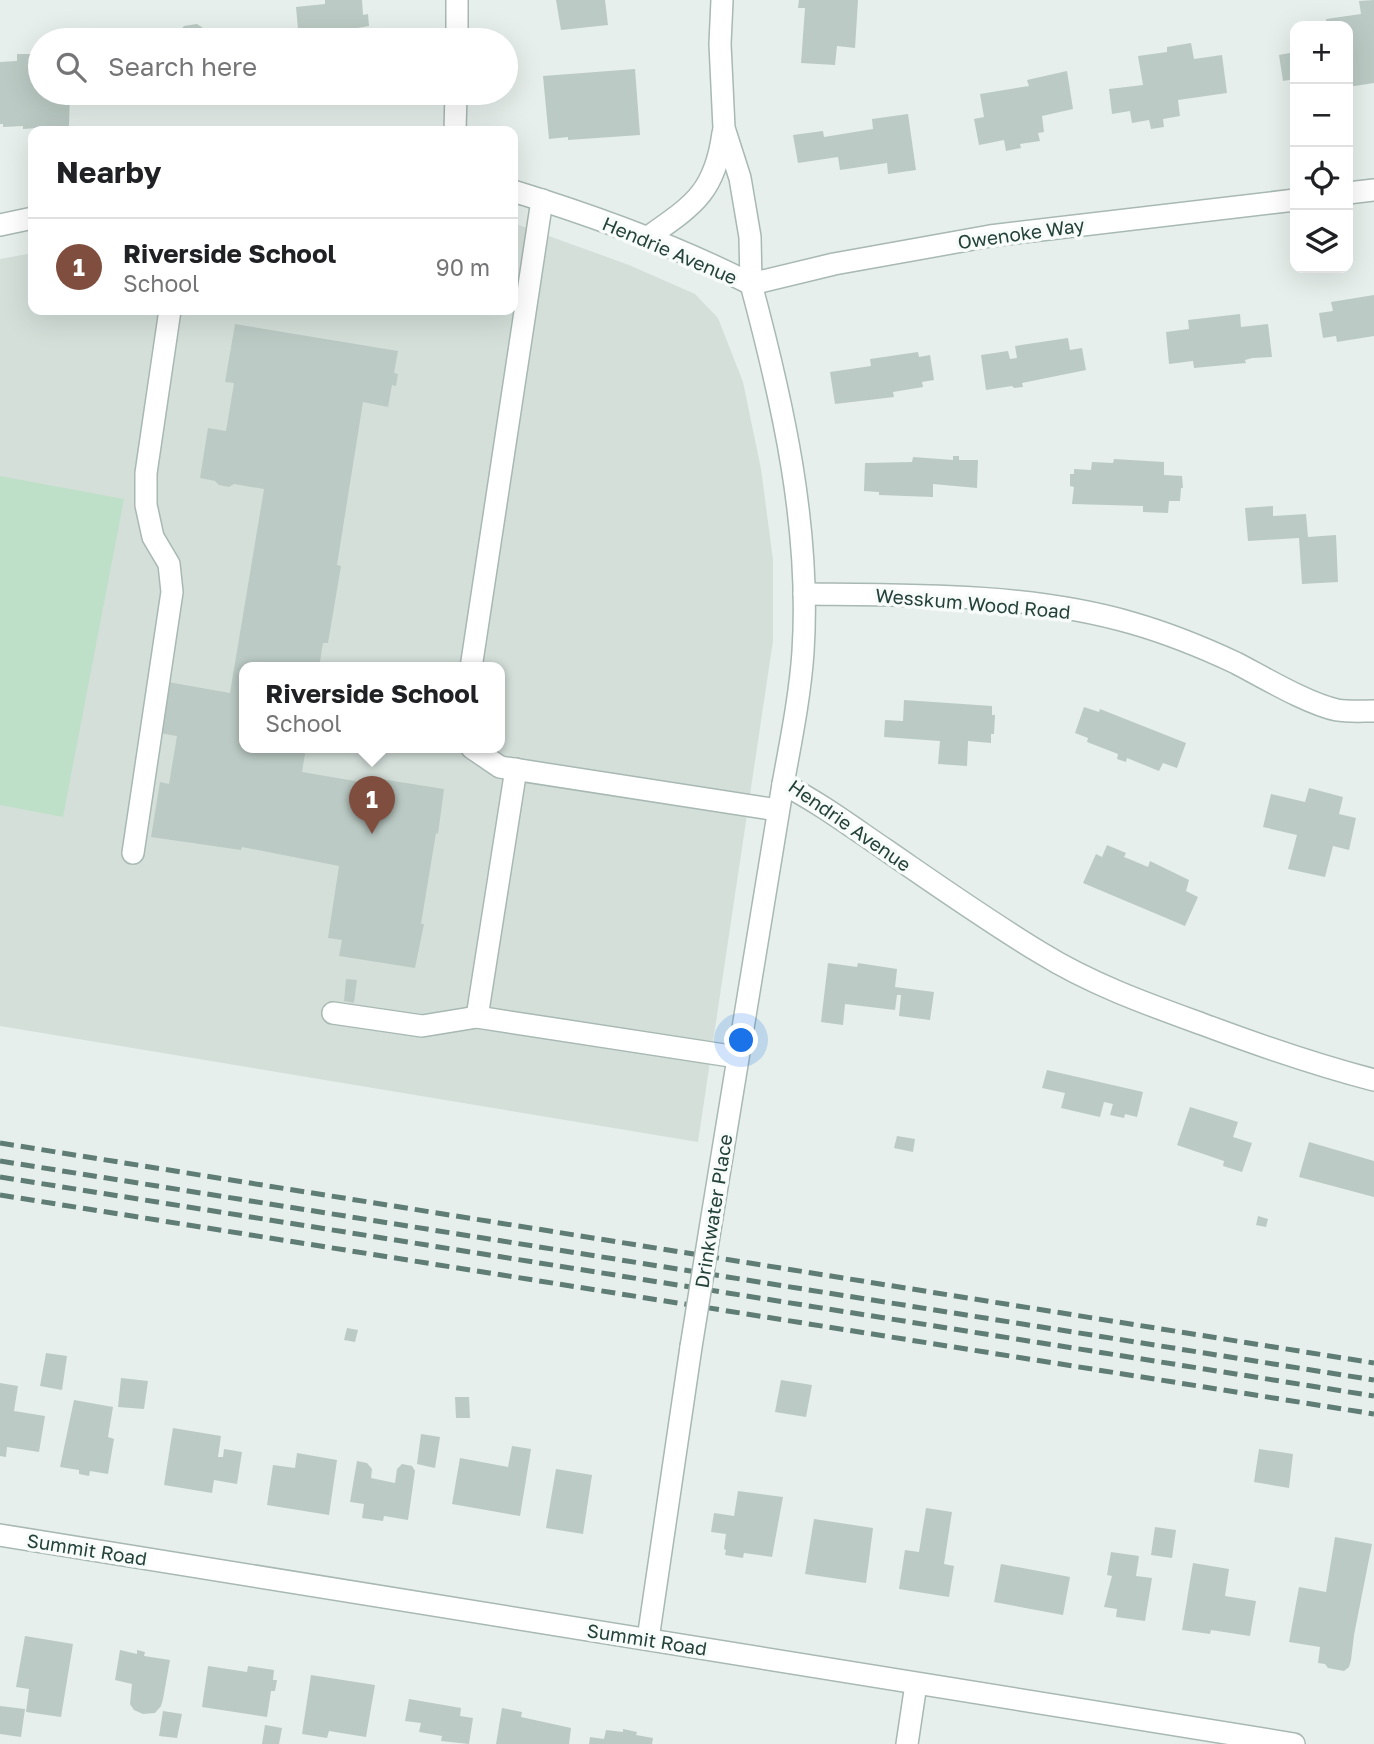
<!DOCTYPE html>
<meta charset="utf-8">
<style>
body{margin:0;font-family:"Golos Text",sans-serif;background:#f2f2f2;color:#202124}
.controls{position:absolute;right:21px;top:21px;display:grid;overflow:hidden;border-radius:14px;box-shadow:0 7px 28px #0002}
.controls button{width:63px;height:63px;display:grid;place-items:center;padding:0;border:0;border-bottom:2px solid #e0e0e0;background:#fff;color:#202124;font:35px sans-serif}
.you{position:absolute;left:742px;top:1041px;width:24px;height:24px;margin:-18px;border:5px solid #fff;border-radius:50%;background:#1a73e8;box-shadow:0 0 0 10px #1a73e833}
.badge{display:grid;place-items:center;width:46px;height:46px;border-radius:50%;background:#7f4e3f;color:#fff;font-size:23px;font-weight:700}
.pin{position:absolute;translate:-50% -58px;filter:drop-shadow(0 2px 4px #0008)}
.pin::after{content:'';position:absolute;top:37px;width:24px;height:21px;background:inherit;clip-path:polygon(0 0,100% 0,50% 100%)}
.popup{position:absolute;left:239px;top:662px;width:266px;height:91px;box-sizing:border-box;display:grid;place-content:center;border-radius:14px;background:#fff;filter:drop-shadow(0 2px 5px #0005);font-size:23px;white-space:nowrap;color:#757577}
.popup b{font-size:26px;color:#202124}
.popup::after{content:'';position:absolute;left:50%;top:100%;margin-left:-14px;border:14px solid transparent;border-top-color:#fff}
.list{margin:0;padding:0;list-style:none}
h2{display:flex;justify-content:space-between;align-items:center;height:91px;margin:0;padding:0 28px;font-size:30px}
h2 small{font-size:23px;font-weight:400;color:#757577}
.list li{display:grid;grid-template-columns:46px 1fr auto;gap:21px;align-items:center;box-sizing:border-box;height:98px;padding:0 28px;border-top:2px solid #e0e0e0}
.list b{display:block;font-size:26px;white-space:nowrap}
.list p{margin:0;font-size:23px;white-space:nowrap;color:#757577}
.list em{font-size:23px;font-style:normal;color:#757577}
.icon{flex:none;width:38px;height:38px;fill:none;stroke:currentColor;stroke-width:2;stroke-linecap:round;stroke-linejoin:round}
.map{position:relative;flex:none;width:1374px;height:1744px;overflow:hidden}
.search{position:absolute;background:#fff;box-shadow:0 7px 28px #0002;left:28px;top:28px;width:490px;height:77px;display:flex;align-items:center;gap:18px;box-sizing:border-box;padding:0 24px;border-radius:38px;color:#757577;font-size:26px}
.panel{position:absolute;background:#fff;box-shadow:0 7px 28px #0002;left:28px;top:126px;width:490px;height:189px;border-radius:14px}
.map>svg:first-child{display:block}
.built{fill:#d4dfda;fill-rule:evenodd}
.green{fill:#bfe0c8}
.building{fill:#bbcac4}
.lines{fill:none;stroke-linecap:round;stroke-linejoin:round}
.minor-casing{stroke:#a8b8b2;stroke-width:24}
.minor{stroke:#fff;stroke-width:21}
.rail{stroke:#5f7d75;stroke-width:5;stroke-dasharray:14 7;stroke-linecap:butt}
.minor-bridge-casing{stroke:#a8b8b2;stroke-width:24;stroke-linecap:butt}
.minor-bridge{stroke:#fff;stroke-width:21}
.labels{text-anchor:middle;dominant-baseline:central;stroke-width:7;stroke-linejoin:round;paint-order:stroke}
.street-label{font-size:19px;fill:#24423a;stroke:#f7fbf9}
</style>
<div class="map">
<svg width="1374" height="1744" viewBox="0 0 1374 1744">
<rect width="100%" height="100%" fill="#e6efeb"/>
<path class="built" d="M513,223L629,265L695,294L718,318L743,382L761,469L773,560V641L698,1142L0,1026V259L33,253V310H513ZM244,668H500V748H244Z"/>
<polygon class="green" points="0,476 124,499 63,817 0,805"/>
<g class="building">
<polygon points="325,0 362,0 363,15 368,14 369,26 352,29 353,40 299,40 296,7 325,4"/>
<polygon points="556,0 605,0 608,25 561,30"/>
<polygon points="799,0 858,0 855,48 837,46 835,65 801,63 805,8 798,8"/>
<polygon points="1374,0 1374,83 1348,87 1348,26 1327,26 1326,19 1361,14 1359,1"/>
<polygon points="197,24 203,28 204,33 215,32 216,40 124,40 123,38 179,32 184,26"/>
<polygon points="1191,43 1194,59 1222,55 1227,93 1178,100 1180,116 1163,119 1164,127 1151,129 1149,120 1132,123 1130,111 1112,114 1109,89 1143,85 1138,56 1167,52 1167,47"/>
<polygon points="1295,52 1295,79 1283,81 1279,55"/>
<polygon points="17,54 40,54 40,93 70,93 69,126 23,129 23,126 3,127 3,124 0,124 0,62 17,61"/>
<polygon points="635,69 640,135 568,140 568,137 549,139 543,76"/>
<polygon points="1067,71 1073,109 1042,116 1044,132 1038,133 1040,141 1020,144 1021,148 1006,151 1004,140 979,145 974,119 984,117 980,94 1029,86 1027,80"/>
<polygon points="908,114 916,170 888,174 887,163 840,170 838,157 798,163 793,135 823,131 824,137 873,129 872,119"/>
<polygon points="1374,295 1374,336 1337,342 1336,336 1323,338 1319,313 1333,311 1331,302"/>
<polygon points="1240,314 1241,327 1268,324 1272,357 1252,358 1245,360 1246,363 1194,368 1193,361 1169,364 1166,332 1189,329 1188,320"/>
<polygon points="235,324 398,351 394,373 398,374 396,386 392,385 388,407 363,402 337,565 341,566 328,643 323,643 319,668 244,668 244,748 306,748 302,772 367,783 368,777 444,789 438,834 436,833 421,924 424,924 415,968 339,956 342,940 328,938 339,866 242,847 241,850 151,837 160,782 169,784 177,736 159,733 168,682 230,693 264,489 234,484 229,487 219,485 215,481 200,478 208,428 226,431 234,383 225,382"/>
<polygon points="1068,338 1070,350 1082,348 1086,370 1022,383 1023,387 1014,388 1012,386 986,390 981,355 1008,351 1010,359 1017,358 1015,346"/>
<polygon points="918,352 919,357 930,355 934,380 922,382 923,387 893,392 894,397 835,404 830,372 871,366 870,359"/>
<polygon points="953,456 959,456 959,460 978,460 977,488 933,484 933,497 879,495 879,492 864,491 865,463 912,462 913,457 953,460"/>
<polygon points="1114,459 1164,462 1164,475 1182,476 1183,488 1181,488 1180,501 1169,501 1168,513 1143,512 1143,506 1072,504 1074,487 1070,486 1070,474 1074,474 1074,469 1091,470 1092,462 1113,463"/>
<polygon points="1273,506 1273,516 1306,514 1308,537 1336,535 1338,582 1302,584 1299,538 1248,541 1245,508"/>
<polygon points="904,700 992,706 992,715 995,715 994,734 991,734 991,743 968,741 967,766 938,764 940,741 884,737 885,720 903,721"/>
<polygon points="1084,707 1099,712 1100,709 1186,743 1177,768 1163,763 1159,771 1127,758 1126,762 1117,759 1118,754 1087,742 1088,738 1075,733"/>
<polygon points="1309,788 1343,797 1339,814 1356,818 1349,850 1333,846 1325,877 1288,869 1297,835 1263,827 1271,794 1305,802"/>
<polygon points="1107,845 1126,853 1124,857 1134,861 1148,867 1150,861 1189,880 1186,891 1198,897 1185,926 1083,883 1096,854 1102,857"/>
<polygon points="828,963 857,967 858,963 897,969 895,987 934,992 930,1020 899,1016 901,995 897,995 895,1010 845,1004 843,1025 821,1022"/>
<polygon points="346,979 357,980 354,1003 344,1001"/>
<polygon points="1047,1070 1143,1092 1137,1117 1125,1114 1124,1118 1110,1115 1113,1104 1104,1102 1100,1117 1061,1108 1065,1093 1042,1088"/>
<polygon points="1190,1107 1238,1122 1233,1137 1252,1143 1242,1172 1223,1166 1224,1161 1177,1145"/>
<polygon points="897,1136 915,1139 913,1152 894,1148"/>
<polygon points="1309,1142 1374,1161 1374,1197 1299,1177"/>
<polygon points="1258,1216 1268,1219 1266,1227 1256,1225"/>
<polygon points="347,1328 358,1330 355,1342 344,1340"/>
<polygon points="46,1353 67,1356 62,1390 40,1386"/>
<polygon points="121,1378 148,1381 144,1409 118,1407"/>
<polygon points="781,1380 812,1385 806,1417 775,1412"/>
<polygon points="0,1383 18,1386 14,1411 45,1416 39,1452 7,1447 6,1457 0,1456"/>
<polygon points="455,1397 469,1397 470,1418 456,1418"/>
<polygon points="74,1400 113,1407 108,1437 114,1439 108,1474 90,1471 89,1476 79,1474 79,1470 60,1467"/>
<polygon points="173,1428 221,1436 218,1457 223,1457 224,1449 242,1452 237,1484 214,1480 212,1493 164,1485"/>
<polygon points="421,1434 440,1437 435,1468 417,1464"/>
<polygon points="512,1446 531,1449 520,1516 452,1504 460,1458 508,1467"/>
<polygon points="1259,1449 1293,1454 1289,1488 1254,1482"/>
<polygon points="297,1453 337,1460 329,1515 267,1505 273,1465 295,1468"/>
<polygon points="357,1461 367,1463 372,1469 371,1478 395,1483 397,1469 402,1464 412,1466 415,1471 408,1520 384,1516 383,1521 362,1518 364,1504 350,1502"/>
<polygon points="556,1469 592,1475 583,1534 546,1528"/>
<polygon points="738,1491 783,1497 772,1557 744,1553 743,1558 725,1555 726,1550 724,1549 726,1534 711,1532 714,1513 734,1516"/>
<polygon points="926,1508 952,1512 944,1564 954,1566 949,1597 899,1589 905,1550 919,1552"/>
<polygon points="814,1519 873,1528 866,1583 805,1574"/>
<polygon points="1155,1527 1176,1530 1172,1558 1151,1555"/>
<polygon points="1335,1537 1372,1544 1354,1635 1351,1660 1349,1667 1344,1671 1328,1668 1325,1664 1318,1663 1320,1647 1289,1642 1299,1587 1326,1592"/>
<polygon points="1111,1552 1139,1556 1136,1576 1152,1578 1145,1621 1116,1617 1117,1609 1104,1607 1112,1576 1107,1575"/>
<polygon points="1193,1563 1229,1569 1225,1596 1256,1601 1250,1636 1211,1630 1210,1634 1182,1630"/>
<polygon points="1001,1564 1070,1577 1063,1615 994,1602"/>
<polygon points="25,1636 73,1644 61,1717 26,1712 29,1689 16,1687"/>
<polygon points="120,1650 137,1654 137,1650 145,1652 144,1656 170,1660 163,1699 161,1706 155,1713 143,1714 134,1710 130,1704 132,1684 115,1680"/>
<polygon points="208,1666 247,1672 248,1666 274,1670 273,1680 277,1680 275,1691 271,1691 267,1717 202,1707"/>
<polygon points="311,1675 375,1685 366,1737 329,1731 327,1738 302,1734"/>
<polygon points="409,1699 461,1708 460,1716 473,1718 469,1744 441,1741 442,1736 419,1732 421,1723 405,1721"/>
<polygon points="0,1706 25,1709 21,1737 0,1734"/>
<polygon points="502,1708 522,1712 521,1717 571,1728 569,1744 496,1744"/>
<polygon points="163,1711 182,1714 177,1738 159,1736"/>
<polygon points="265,1725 282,1728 279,1744 262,1744"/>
<polygon points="623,1729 637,1732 636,1735 653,1738 652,1744 589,1744 590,1737 604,1739 606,1730 623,1732"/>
</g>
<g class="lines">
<defs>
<g id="minor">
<polyline points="722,0 720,44 724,128 740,178 750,237 751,284 834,264 990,236 1295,200"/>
<polyline points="457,40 457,0"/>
<polyline points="455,131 456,93"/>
<path d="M513,191C594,216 675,245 751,284C783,403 811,528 803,652C800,696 791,740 783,784C820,803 852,827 886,850C937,885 988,921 1041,953C1091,984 1147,1004 1202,1024C1258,1045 1316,1065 1374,1080"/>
<polyline points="1348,193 1374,190"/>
<polyline points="0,225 33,218"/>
<path d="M648,237C694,205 715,192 723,133"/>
<path d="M804,594C911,595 1029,593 1132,623C1167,633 1202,647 1236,663C1263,677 1308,704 1337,710C1349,712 1362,711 1374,711"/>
<polyline points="471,668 542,200"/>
<polyline points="472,748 500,767 778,810"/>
<polyline points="516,769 477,1017 737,1057"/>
<polyline points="133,853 172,592 169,564 153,537 146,505 146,473 170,310"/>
<polyline points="333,1013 422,1026 477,1017"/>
<polyline points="712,1217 783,784"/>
<polyline points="0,1535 1294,1744"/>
<polyline points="648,1639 691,1347"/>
<polyline points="907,1744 916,1684"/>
</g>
</defs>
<use href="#minor" class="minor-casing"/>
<use href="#minor" class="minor"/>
<g class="rail">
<polyline points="0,1143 1374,1363"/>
<polyline points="0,1161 1374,1380"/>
<polyline points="0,1177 1374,1396"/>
<polyline points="0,1195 1374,1414"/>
</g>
<defs>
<polyline id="minor-bridge" points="691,1347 712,1217"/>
</defs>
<use href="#minor-bridge" class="minor-bridge-casing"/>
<use href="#minor-bridge" class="minor-bridge"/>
</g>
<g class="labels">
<g class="street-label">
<text transform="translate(1021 233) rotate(-8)">Owenoke Way</text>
<text transform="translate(670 250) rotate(23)">Hendrie Avenue</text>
<text transform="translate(973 603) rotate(5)">Wesskum Wood Road</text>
<text transform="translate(850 825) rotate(35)">Hendrie Avenue</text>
<text transform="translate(713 1211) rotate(-81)">Drinkwater Place</text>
<text transform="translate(87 1549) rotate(9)">Summit Road</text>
<text transform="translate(647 1639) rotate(9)">Summit Road</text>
</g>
</g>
</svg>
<div class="controls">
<button>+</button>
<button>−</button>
<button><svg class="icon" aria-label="locate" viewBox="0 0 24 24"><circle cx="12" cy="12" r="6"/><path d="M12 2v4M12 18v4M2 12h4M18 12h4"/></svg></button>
<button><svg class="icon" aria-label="layers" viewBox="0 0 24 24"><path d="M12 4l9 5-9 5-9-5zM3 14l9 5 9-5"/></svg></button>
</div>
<div class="you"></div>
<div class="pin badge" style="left:372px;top:834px">1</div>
<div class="popup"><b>Riverside School</b>School</div>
<div class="search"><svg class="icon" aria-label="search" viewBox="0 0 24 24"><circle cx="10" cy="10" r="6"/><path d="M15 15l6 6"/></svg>Search here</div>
<section class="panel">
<h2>Nearby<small></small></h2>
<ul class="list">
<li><span class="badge">1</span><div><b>Riverside School</b><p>School</p></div><em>90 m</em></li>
</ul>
</section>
</div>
